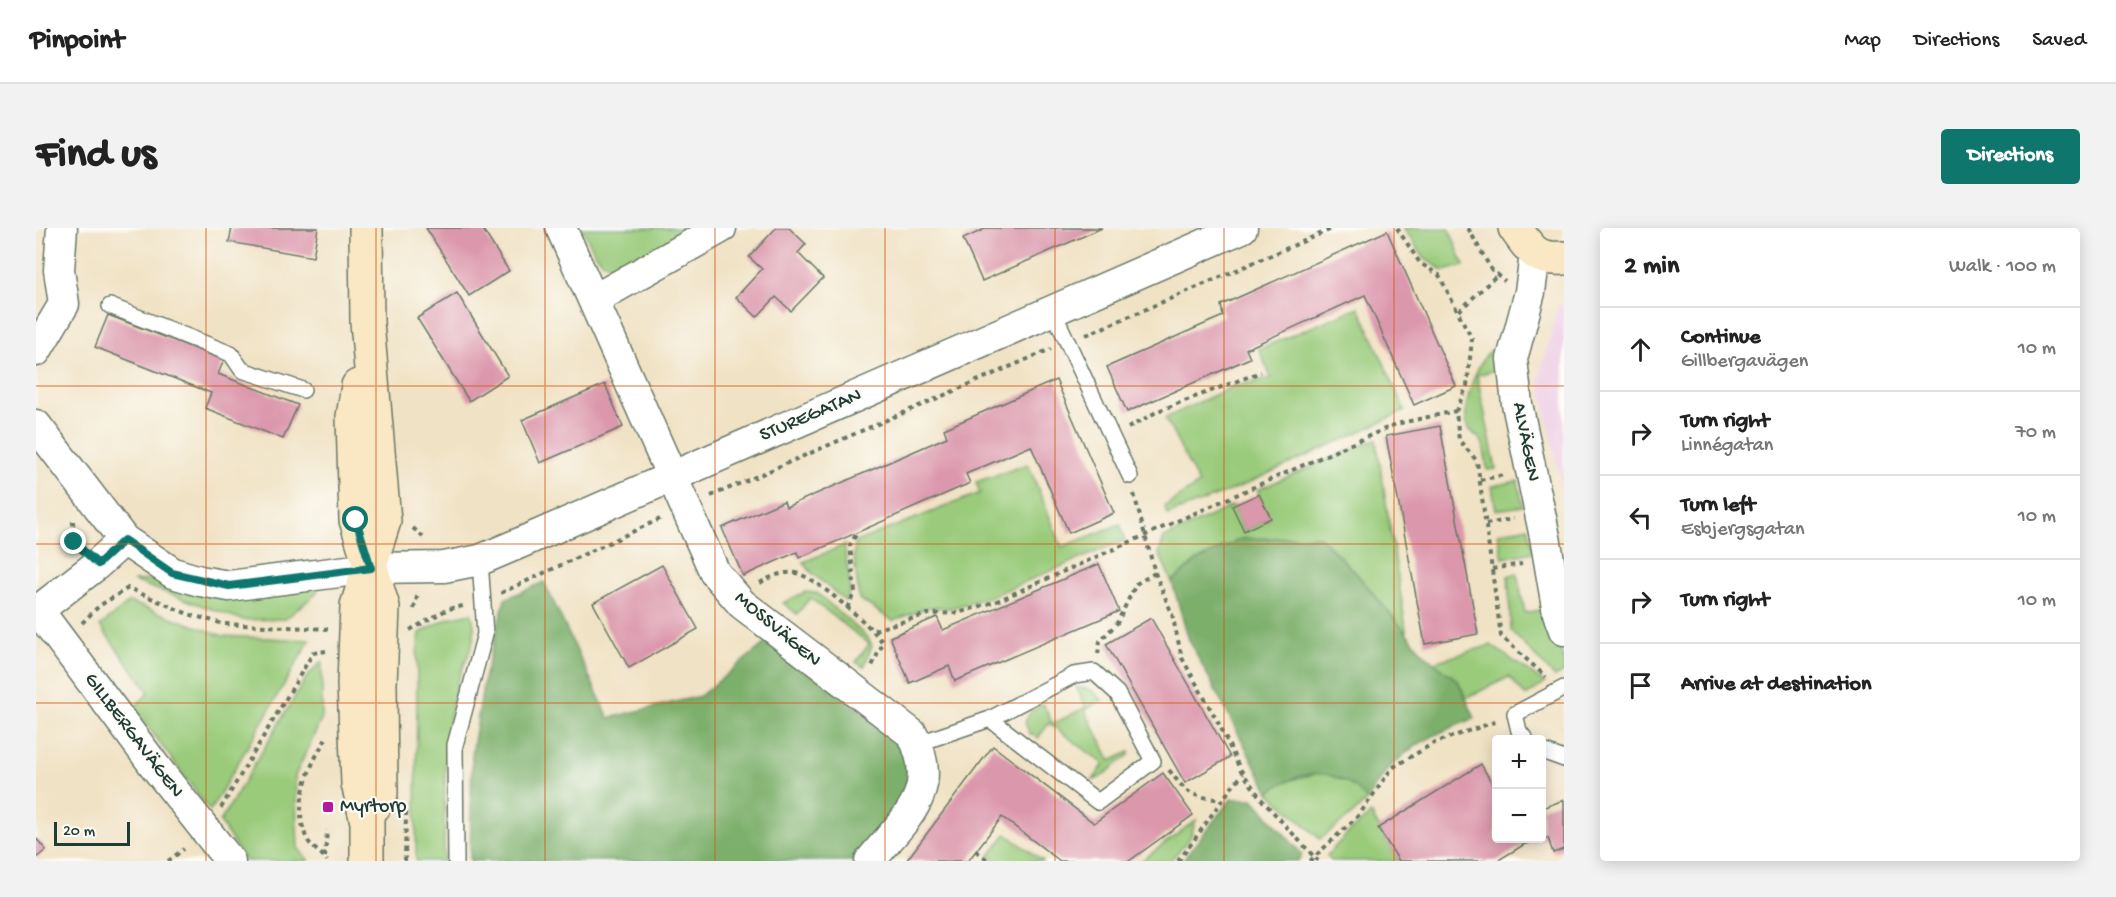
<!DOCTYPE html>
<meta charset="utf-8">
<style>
body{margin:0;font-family:"Gochi Hand",sans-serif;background:#f2f2f2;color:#222}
.controls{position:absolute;right:18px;bottom:18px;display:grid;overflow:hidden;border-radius:6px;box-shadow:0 3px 15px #0003}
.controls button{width:54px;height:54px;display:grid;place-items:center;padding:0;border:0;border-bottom:2px solid #e0e0e0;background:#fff;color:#222;font:30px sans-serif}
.scale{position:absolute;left:18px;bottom:15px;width:76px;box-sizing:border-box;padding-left:6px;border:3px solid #1f3d34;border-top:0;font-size:16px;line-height:21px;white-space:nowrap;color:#1f3d34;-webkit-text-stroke:4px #fdfcf7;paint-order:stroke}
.stop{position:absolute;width:18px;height:18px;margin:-14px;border:4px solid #0f766e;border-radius:50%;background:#fff}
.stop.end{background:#0f766e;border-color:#fff;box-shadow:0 2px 6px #0008}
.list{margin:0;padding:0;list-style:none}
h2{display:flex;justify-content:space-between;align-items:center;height:78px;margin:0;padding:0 24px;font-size:26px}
h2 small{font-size:20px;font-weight:400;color:#767676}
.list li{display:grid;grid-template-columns:39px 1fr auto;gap:18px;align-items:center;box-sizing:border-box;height:84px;padding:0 24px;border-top:2px solid #e0e0e0}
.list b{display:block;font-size:22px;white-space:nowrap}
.list p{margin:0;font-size:20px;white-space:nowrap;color:#767676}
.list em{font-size:20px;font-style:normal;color:#767676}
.icon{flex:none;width:33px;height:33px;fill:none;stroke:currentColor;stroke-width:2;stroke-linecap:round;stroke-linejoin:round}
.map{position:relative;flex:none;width:1528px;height:633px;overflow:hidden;border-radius:6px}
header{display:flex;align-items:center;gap:36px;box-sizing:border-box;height:84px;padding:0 30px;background:#fff;border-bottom:2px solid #e0e0e0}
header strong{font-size:28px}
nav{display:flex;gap:33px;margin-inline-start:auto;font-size:21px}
.intro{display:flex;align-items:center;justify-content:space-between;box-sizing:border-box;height:144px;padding:0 36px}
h1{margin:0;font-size:42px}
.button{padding:15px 27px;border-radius:6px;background:#0f766e;color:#fff;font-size:21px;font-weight:700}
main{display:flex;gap:36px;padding:0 36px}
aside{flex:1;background:#fff;border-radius:6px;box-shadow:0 3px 15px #0003}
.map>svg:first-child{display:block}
.built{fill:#efd0e6}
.green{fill:#9acb7a;stroke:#5c8457;stroke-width:1.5}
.forest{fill:#7baf6a;stroke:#4d764f;stroke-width:1.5}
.building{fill:#db97ac}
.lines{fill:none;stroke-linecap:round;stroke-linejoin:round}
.lane-casing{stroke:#687766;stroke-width:18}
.street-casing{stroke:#687766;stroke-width:33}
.secondary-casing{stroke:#687766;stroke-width:36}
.path{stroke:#687766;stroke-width:4;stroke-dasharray:4.5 4.5;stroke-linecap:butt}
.lane{stroke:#fff;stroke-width:15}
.street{stroke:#fff;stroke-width:30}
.secondary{stroke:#fae7c3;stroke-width:33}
.route{stroke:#0f766e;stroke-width:8}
.grid{fill:none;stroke:#d45610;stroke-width:1.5;stroke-opacity:0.55}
.poi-dot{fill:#b5179e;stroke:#fdfcf7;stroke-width:2}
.labels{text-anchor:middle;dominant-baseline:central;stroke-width:4.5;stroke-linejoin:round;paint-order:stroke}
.street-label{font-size:20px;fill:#1f3d34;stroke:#fdfcf7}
.poi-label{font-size:20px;fill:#1f3d34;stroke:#fdfcf7;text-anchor:start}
</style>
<header>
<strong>Pinpoint</strong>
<nav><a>Map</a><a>Directions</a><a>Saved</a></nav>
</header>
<div class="intro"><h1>Find us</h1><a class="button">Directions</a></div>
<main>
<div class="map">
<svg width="1528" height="633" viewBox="0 0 1528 633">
<rect width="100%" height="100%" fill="#fdfcf7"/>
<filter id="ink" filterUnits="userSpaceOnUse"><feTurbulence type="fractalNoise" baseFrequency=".0167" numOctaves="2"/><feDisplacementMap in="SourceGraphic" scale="12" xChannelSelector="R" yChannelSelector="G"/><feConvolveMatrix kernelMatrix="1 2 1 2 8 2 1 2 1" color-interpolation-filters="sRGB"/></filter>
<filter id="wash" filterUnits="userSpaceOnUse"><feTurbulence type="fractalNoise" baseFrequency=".008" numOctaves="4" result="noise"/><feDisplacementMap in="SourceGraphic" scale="24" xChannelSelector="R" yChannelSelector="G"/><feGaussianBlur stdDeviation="1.35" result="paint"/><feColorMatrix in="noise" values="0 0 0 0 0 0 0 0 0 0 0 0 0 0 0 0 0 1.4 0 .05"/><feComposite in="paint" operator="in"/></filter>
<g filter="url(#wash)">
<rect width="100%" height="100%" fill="#f0e2c4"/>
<polygon class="built" points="1522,77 1528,77 1528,270 1503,151"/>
<g class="green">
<path d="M546,0H662C643,10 593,44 573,37C559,32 553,12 546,0Z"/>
<polygon points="1367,0 1413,0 1428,38 1408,43 1389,31"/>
<polygon points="1323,79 1369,183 1201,260 1131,287 1129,278 1163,256 1129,190 1198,158 1235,150 1223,121"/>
<path d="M1456,122L1460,142L1441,147L1460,241L1451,242C1450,233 1449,222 1446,214C1443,208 1433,204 1431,197C1425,181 1441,130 1456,122Z"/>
<polygon points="1340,211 1371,407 1321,346 1283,308 1159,334 1136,354 1123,325 1128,310 1196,278 1208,303 1234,291 1221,262"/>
<polygon points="992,236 1026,319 1084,296 1089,312 953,369 915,380 893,379 857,393 823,371 818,328 819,314 944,265 940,254"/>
<polygon points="1482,253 1487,278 1460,282 1456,258"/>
<polygon points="1492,299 1497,324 1467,330 1462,305"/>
<path d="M809,317C807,335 821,357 809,373L777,346L767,334Z"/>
<polygon points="1481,345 1489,385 1508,381 1528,432 1528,444 1519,449 1475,403 1472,348"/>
<polygon points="138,351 283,357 280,366 249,391 207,392 97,353"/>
<polygon points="769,364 781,365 832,410 836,417 828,439 820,434 833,416 774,370 761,386 747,375"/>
<polygon points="93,374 187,408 274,412 174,583 98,480 113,464 64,398"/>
<path d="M435,385C446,412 426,434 420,459C406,515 409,575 408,633H380L381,425L384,405L413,390Z"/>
<polygon points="1455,417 1509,455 1490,468 1473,449 1430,470 1422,453 1398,434"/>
<polygon points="286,433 286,490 259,548 262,620 273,633 209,633 184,594 270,450"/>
<polygon points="1040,459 1056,462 1066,472 1049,482 1075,533 1093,524 1093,527 1063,550 1057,552 1068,536 1013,495 1002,510 993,505 989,494 995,483 1007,476 1017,496 1050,479"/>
<polygon points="1286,544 1318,557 1331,572 1316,587 1284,611 1233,564 1248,554"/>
<polygon points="1335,586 1363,633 1295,633 1291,627 1314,603"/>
<polygon points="1160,592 1154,610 1134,633 1105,633"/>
<polygon points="970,606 1007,633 960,633 953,628"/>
</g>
<g class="forest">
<path d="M1283,308L1321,346L1388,426L1422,453L1439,490C1389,510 1358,523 1331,572C1302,538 1268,539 1233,564L1153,412L1136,354L1159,334L1204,311Z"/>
<polygon points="508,354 573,490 664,468 732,413 869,517 877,564 823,633 434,633 436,527 448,451 469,371"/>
<polygon points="1195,571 1217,571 1266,626 1262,633 1146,633"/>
</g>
<g id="blocks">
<g class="building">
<polygon points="196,0 282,0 277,29 193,14"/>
<polygon points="390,0 446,0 473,43 433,68"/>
<polygon points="740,0 753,0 770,16 762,25 787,50 755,83 740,69 721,89 700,69 726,41 713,29"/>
<polygon points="951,0 1066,0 946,53 927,11"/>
<polygon points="1351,3 1420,158 1378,177 1329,67 1210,121 1214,130 1091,184 1071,139 1187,88 1185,77"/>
<polygon points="421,65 472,148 433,173 381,90"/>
<polygon points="72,87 188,132 182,146 262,177 247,211 169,180 175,165 59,119"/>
<polygon points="1020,152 1078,285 1033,305 995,218 930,246 934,255 763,330 761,324 707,348 686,300 748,273 750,279 911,209 908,201"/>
<polygon points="569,156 587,199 504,235 486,192"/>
<polygon points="1404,198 1442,406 1389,416 1350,208"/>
<polygon points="1223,266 1235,290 1208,303 1196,278"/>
<polygon points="1063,336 1083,383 919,453 913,438 874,455 854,409 901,389 907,402"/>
<polygon points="626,337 662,401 593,440 557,375"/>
<polygon points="1115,390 1194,529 1149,555 1070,416"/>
<polygon points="957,518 1058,595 1127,545 1157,587 1093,633 1024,633 966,589 932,633 870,633"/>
<polygon points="1445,536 1460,563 1460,610 1506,610 1506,580 1528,572 1528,621 1517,625 1512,610 1489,616 1461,633 1363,633 1342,600"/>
<polygon points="0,610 10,622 0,630"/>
</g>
</g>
</g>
<g filter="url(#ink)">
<use href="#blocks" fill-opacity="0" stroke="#687766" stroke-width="1.5"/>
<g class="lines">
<defs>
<g id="lane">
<polyline points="74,78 195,126 206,142 267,162"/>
<polyline points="1017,83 1094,248"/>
<polyline points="1490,512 1483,503 1479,486 1528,460"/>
<polyline points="881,516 954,491 1038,447 1058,444 1081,465 1117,533 1062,574 954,491"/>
<polyline points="1506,523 1528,531"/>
<polyline points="420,633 419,517 449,406 444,332"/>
</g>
<g id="street">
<path d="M525,0L679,345L706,376L876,506C906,564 869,590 834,633"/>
<polyline points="1499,26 1494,64 1476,131 1481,176 1509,309 1522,385 1528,402"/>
<polyline points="559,71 685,0"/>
<polyline points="0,123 28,76 23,42 26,0"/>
<polyline points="0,197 88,312 137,345 164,353 193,358 335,340 408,339 444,332 484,315 1206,0"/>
<polyline points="2,382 118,537 194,633"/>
<polyline points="0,384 58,339 88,312"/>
</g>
<g id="secondary">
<polyline points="330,0 331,94 348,293 321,378 318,456 322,555 331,594 331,633"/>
<path d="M1479,0C1495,22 1499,32 1528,30"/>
<polyline points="322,158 317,189 320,292 347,379 344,456 345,566 339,577"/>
</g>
</defs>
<use href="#lane" class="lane-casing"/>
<use href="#street" class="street-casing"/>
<use href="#secondary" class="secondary-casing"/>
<g class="path">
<polyline points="1361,0 1384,35 1403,47 1436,111 1431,158 1420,183 1423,212 1441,233 1465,408 1510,449"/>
<polyline points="1432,0 1455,41 1469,53"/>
<polyline points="1423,83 1461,47"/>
<polyline points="1050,107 1298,0"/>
<polyline points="1092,200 1122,183 1225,144"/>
<polyline points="1444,252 1468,247"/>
<polyline points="1098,266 1119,345 1136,386 1146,430 1184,498 1204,541 1226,572 1282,633"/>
<polyline points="675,268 1015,121"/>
<polyline points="37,293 38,314 42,317"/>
<polyline points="1450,296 1477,291"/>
<polyline points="377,300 389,311"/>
<polyline points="1456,341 1486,336"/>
<path d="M724,355C733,349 748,343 760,345C779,349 836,398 847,415L835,440"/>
<polyline points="465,365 624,291"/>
<polyline points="811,380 819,364 814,317 821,305"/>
<polyline points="378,381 382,365"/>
<polyline points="46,395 63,378 92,360 152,386 188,396 292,401"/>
<polyline points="374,402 412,381 427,378"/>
<polyline points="838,402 892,386 922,385 961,373 1360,196 1420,183"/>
<polyline points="1062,426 1064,413 1081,395 1100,356 1119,345"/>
<path d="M290,511C272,539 255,581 272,613C277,621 286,625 291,633"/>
<path d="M1133,542C1153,568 1153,567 1185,572"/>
<polyline points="185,580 277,425 290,423"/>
<polyline points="940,623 953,633"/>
<polyline points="289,629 291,602"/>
<polyline points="132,633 148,621"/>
<polyline points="369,633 370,583"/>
<path d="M1142,633C1165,605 1183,573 1207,546"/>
<polyline points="1274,633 1323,587 1356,540 1398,515 1461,493"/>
</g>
<use href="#lane" class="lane"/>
<use href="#street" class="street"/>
<use href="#secondary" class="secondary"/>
</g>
</g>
<g class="lines" filter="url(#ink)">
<polyline class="route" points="38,314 62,336 88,312 136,345 193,358 335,340 320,292"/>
</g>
<path class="grid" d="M170,0V633M340,0V633M509,0V633M679,0V633M849,0V633M1019,0V633M1188,0V633M1358,0V633M0,158H1528M0,316H1528M0,475H1528"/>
<rect class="poi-dot" x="286" y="573" width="12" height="12" rx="3"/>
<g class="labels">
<g class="street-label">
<text transform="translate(775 188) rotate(-23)">STUREGATAN</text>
<text transform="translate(1489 214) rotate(79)">ALVÄGEN</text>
<text transform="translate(741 402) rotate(40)">MOSSVÄGEN</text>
<text transform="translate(97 508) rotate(53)">GILLBERGAVÄGEN</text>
</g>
<g class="poi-label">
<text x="304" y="579">Myrtorp</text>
</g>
</g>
</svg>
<div class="controls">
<button>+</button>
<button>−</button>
</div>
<div class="scale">20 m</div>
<div class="stop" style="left:320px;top:292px"></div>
<div class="stop end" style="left:38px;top:314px"></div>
</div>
<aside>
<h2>2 min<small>Walk · 100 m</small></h2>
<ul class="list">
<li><svg class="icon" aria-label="ahead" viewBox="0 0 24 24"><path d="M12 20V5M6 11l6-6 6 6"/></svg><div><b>Continue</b><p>Gillbergavägen</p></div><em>10 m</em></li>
<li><svg class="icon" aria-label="right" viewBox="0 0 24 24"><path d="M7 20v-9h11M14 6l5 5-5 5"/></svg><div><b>Turn right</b><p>Linnégatan</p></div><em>70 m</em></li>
<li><svg class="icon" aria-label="left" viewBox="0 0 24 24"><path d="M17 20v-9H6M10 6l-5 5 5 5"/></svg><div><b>Turn left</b><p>Esbjergsgatan</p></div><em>10 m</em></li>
<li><svg class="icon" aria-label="right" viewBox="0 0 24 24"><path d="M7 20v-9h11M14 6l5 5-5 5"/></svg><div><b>Turn right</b></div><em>10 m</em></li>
<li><svg class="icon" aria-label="arrive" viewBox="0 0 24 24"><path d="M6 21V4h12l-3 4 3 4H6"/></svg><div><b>Arrive at destination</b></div></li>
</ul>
</aside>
</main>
